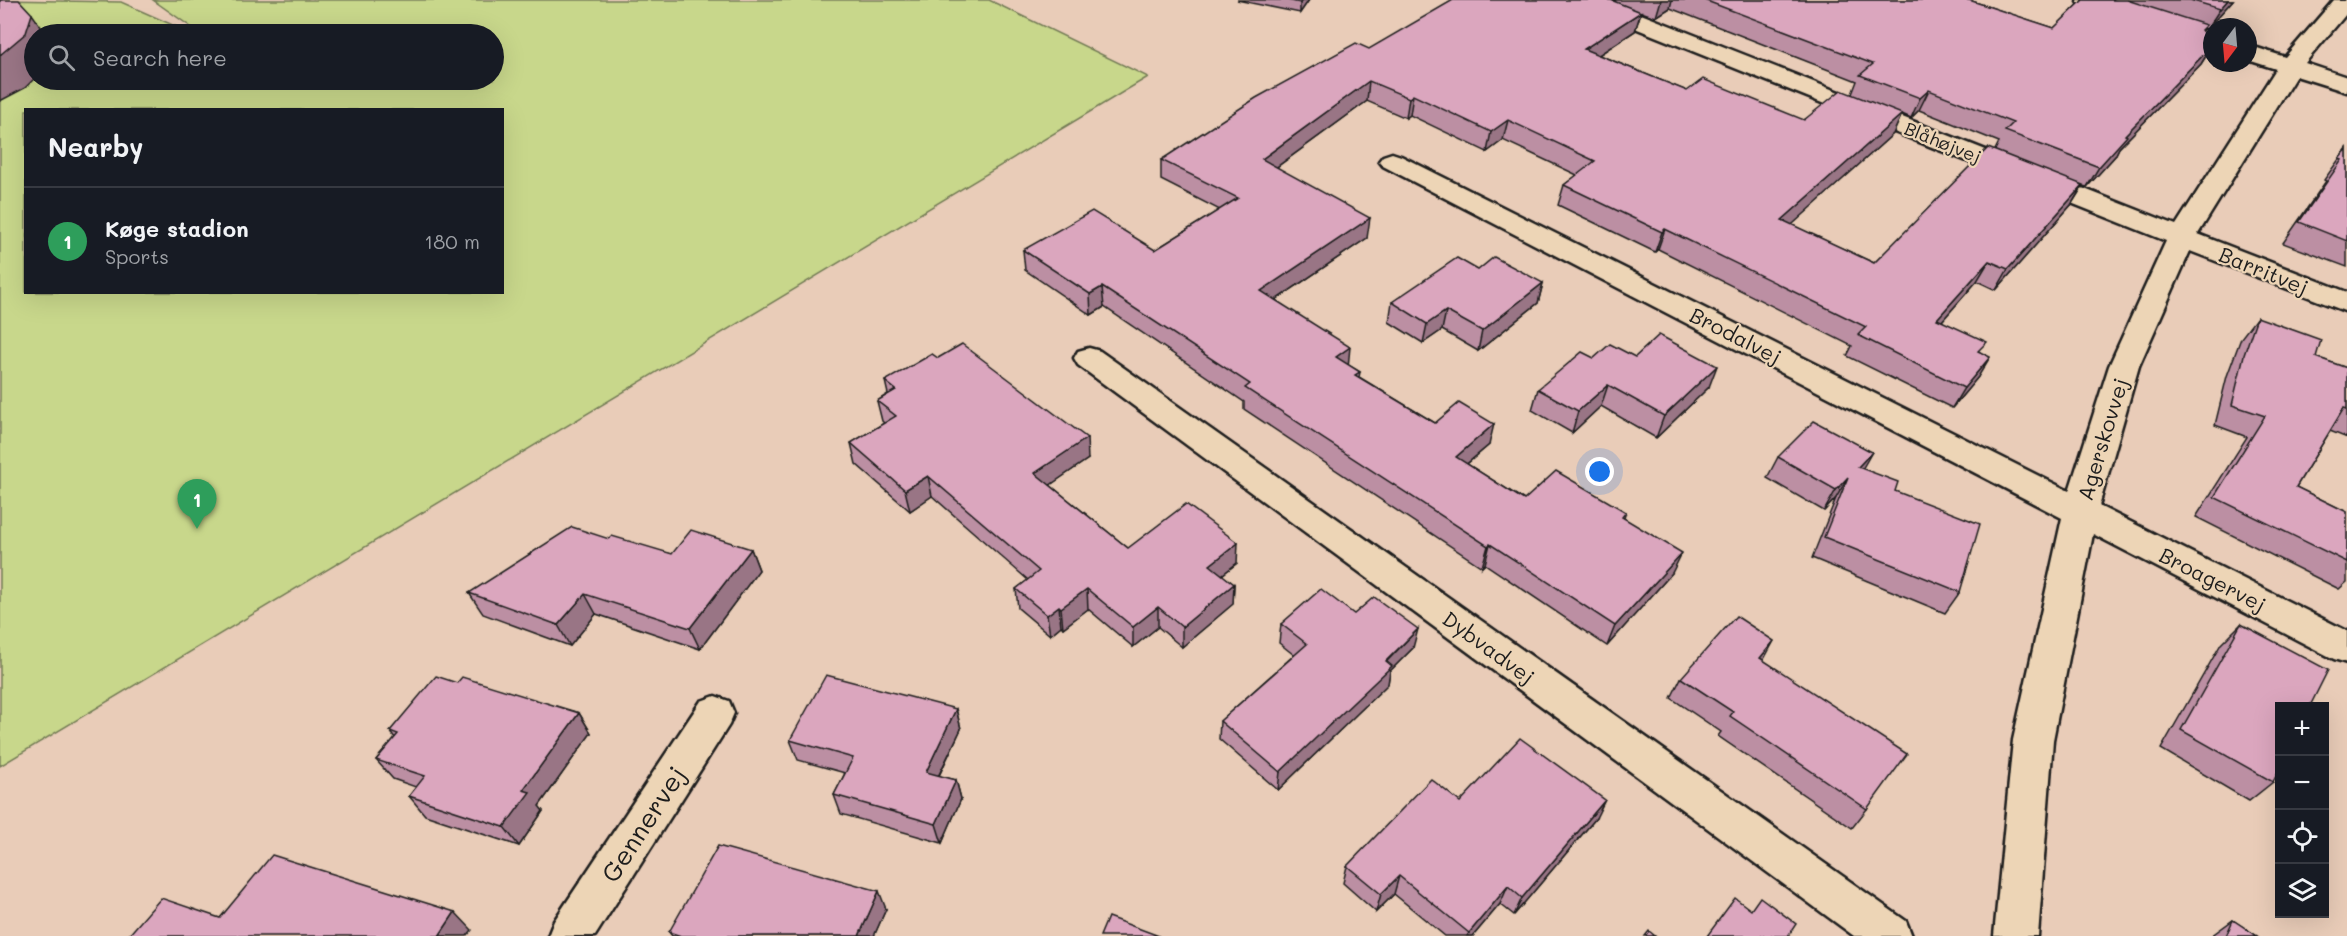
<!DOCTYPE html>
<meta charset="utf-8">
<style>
body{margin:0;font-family:Mali,sans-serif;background:#20242c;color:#f1f3f6}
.controls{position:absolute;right:18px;bottom:18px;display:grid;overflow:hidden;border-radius:0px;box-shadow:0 6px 24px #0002}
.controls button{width:54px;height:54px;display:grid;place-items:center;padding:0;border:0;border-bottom:2px solid #363941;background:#171b24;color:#f1f3f6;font:30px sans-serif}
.compass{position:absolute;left:2203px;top:18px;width:54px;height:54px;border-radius:50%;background:#171b24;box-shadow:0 6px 24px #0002;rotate:196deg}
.you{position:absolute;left:1600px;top:472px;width:21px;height:21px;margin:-15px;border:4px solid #fff;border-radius:50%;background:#1a73e8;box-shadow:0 0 0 9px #1a73e833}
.badge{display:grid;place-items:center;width:39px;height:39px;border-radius:50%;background:#d1495b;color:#fff;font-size:20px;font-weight:700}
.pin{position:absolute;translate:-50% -50px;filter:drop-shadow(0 2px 3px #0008)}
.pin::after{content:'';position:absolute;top:32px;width:21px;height:18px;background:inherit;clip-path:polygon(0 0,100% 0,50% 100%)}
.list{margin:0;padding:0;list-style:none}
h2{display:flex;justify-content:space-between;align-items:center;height:78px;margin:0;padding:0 24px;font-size:26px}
h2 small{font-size:20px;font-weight:400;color:#9ea1a6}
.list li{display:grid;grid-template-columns:39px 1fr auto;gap:18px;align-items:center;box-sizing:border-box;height:108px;padding:0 24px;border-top:2px solid #363941}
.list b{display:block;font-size:22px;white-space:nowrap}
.list p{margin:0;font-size:20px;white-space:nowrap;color:#9ea1a6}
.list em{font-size:20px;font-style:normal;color:#9ea1a6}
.icon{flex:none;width:33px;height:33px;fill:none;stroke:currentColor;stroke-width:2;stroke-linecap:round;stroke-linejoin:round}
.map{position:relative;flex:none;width:2347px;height:936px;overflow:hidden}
.search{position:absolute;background:#171b24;box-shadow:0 6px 24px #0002;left:24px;top:24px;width:480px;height:66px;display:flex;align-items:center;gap:15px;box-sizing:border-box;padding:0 21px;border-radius:33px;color:#9ea1a6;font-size:22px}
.panel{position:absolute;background:#171b24;box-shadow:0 6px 24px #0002;left:24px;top:108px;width:480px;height:186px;border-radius:0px}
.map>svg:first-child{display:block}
.green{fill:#c8d78b;stroke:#727a54;stroke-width:1.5;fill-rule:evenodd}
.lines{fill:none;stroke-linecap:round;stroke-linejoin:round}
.minor-casing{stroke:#1c1c1c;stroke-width:5}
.minor{fill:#edd5b6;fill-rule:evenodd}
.wall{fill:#bc8fa3;stroke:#1c1c1c;stroke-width:1.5;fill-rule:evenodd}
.shaded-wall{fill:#997485;stroke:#1c1c1c;stroke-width:1.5}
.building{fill:#dba6be;stroke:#1c1c1c;stroke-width:1.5}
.labels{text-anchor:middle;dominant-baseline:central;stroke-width:4.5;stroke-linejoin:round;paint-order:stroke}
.far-street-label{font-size:18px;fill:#1c1c1c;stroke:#edd5b6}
.street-label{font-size:21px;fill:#1c1c1c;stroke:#edd5b6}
.near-street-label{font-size:26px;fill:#1c1c1c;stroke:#edd5b6}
</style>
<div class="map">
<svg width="2347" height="936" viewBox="0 0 2347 936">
<rect width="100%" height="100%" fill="#e9ccb8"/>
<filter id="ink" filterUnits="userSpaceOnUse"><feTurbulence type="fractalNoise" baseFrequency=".0167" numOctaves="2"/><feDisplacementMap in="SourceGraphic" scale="12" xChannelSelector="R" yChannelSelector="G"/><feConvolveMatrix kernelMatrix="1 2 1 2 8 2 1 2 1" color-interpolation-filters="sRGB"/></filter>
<g filter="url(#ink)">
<path class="green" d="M0,0L121,2L193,34H34V80H494V34H201L153,0H989L1148,77L0,766ZM26,110H502V292H26Z"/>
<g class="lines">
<defs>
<g id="minor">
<polygon points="1591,0 1613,0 1613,3 2176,225 2276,69 2248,60 2248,45 2285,57 2334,0 2347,0 2347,13 2305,63 2347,77 2347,92 2296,76 2198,234 2347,292 2347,312 2190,251 2139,366 2099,506 2347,631 2347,663 2334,659 2093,534 2053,740 2038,936 1994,936 2013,740 2062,518 1383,166 1379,161 1383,156 1392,153 1401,156 2069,491 2109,366 2166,241 1595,12"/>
<polygon points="2077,0 2110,0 2212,33 2212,48 2080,5"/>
<polygon points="1089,348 1100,351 1906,921 1912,936 1854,936 1078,365 1074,358 1078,351"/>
<polygon points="715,696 729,701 734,713 729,725 595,936 548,936 554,921 701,701"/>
</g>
</defs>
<use href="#minor" class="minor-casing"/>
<use href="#minor" class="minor"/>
</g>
<g class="wall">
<polygon points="1237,0 1309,0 1300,13"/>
<path d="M1614,0H1969L2054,28L2083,0H2233L2207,29L2204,28L2202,31L2212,43V47L2201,64L2119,148L2115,156L2087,187L2083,186L2071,205L1996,290L1977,281L1942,321L1980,352L1978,377L1952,408L1847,356L1852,346L1658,249L1655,252L1558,205L1564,185L1577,175L1503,140L1487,152L1410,115L1406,118L1367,101L1277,167L1367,238L1276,300L1348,365L1360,372L1359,377L1435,423L1489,445L1467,464L1524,500L1626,512L1624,518L1672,573L1607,646L1485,564L1482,567L1244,409V402L1104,307L1091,315L1025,270L1023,250H1155L1220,210L1161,180V160L1369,49L1615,1ZM1670,8L1857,81L1852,94L1804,120L1687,91L1599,55L1635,31L1641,12L1656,17ZM1919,110L1999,142L1995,150L1874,263L1791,225L1893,134L1902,114L1911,118Z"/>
<polygon points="2347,148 2347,267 2283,243 2326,181 2324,180"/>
<polygon points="1478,270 1543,283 1538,303 1478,351 1442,330 1423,343 1389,322 1392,302"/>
<polygon points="2257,317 2316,357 2347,368 2347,438 2330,431 2296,487 2347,512 2347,582 2339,589 2196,517 2247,437 2215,425 2227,376 2241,338"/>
<polygon points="1635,357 1709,387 1656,438 1601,406 1572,433 1532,410 1538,389 1594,358"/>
<polygon points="938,358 1088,459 1050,485 1128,548 1237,563 1222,575 1234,584 1233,604 1182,647 1158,627 1133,647 1088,609 1063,628 1061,626 1050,635 1018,608 1016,589 1028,580 932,496 910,511 856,464 851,443 884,423 882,421 877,401 888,394 885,381"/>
<polygon points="1778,457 1862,469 1895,491 1960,592 1945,613 1812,558 1836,498 1824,511 1767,478"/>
<polygon points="609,539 672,554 751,549 759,570 700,649 596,614 570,646 483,614 469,593"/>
<polygon points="1354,614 1413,648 1390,671 1388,684 1278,790 1219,739 1220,721 1294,655 1279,643 1281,624"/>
<polygon points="2241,624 2273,782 2249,801 2161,749 2221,644"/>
<polygon points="1763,661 1867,809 1852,828 1718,736 1721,732 1671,698 1681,678"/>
<polygon points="457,683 579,713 591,733 539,806 543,811 519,846 425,815 409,796 416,787 393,779 376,760 395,738 390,731"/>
<polygon points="956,709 961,729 939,776 956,780 961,799 942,843 841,814 834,795 845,773 798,760 790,740"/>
<polygon points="1460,802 1596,818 1514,915 1500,904 1473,936 1445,936 1394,894 1376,912 1343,883 1347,866"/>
<polygon points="886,909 874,936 672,936 669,932"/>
<polygon points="2233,920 2257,936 2211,936"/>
</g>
<g class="shaded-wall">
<polygon points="1302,0 1309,0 1300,13 1300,3"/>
<polygon points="1661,0 1672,0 1670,8 1656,17"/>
<polygon points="2228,0 2233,0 2207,29 2220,9"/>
<polygon points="1641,12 1635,31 1579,68 1584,49"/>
<polygon points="32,14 46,34 34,34 34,79 25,88 0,101 0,55"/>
<polygon points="2212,46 2201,64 2119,148 2115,156 2087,187 2099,167 2125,135"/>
<polygon points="1369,81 1367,101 1260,179 1262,159"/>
<polygon points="1929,90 1919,110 1911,118 1920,98"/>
<polygon points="1413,95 1410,115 1406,118 1409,98"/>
<polygon points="1902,114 1893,134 1774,241 1782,220"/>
<polygon points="1508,120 1503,140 1487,152 1491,132"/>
<polygon points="2083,185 2071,205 1996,290 2008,269"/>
<polygon points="1370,218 1367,238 1259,311 1261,291"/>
<polygon points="1665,229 1658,249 1655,252 1662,232"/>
<polygon points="1989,261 1977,281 1926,339 1937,319"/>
<polygon points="1543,283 1538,303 1478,351 1482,331"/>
<polygon points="1102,287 1104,307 1091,315 1090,294"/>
<polygon points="1446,311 1442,330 1423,343 1427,324"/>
<polygon points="1350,347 1348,368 1336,357"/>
<polygon points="1990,357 1978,377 1952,408 1964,388"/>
<polygon points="1717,366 1709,387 1656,438 1664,416"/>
<polygon points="1608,385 1601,406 1572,433 1578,411"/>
<polygon points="1494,424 1489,445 1451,477 1456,457"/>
<polygon points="1087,438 1088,459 1037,494 1035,473"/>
<polygon points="1872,452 1860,473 1858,467"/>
<polygon points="928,476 932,496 910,511 905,490"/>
<polygon points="1848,477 1836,498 1824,511 1836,490"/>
<polygon points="1238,543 1237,563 1209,585 1210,565"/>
<polygon points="1490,544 1485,564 1482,567 1488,546"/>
<polygon points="751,549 759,570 700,649 690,628"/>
<polygon points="1682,553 1672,573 1607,646 1615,626"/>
<polygon points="1234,584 1233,604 1182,647 1182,627"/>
<polygon points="1087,589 1088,609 1063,628 1061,608"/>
<polygon points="585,594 596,614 570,646 558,625"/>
<polygon points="1059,606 1061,626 1050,635 1047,615"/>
<polygon points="1158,607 1158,627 1133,647 1133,627"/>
<polygon points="1418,629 1413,648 1390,671 1388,684 1278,790 1280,772"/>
<polygon points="1774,641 1763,661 1760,658"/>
<polygon points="956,709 961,729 931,791 926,772"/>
<polygon points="579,713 591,733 539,806 543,811 519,846 504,827 523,790"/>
<polygon points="956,780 961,799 942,843 936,824"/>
<polygon points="1605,800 1596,818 1514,915 1522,898"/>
<polygon points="1399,876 1394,894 1376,912 1381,894"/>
<polygon points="1508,886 1500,904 1473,936 1467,936 1469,933"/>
<polygon points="879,891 886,909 874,936 859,936"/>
<polygon points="455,912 472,930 467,936 439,936"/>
</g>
<g class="building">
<polygon points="0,0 19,0 32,14 26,33 0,55"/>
<polygon points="1287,0 1302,0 1300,3"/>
<polygon points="1453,0 1611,0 1641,12 1584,49 1687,91 1703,79 1804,120 1841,90 1902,114 1782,220 1874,263 1988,148 2083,185 2008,269 1989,261 1937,319 1987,342 1978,351 1990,357 1964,388 1858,335 1866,327 1665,229 1662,232 1564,185 1595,161 1508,120 1491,132 1413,95 1409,98 1369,81 1262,159 1370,218 1261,291 1350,347 1336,357 1360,372 1355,375 1435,423 1459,403 1494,424 1456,457 1524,500 1556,471 1626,512 1622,517 1682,553 1615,626 1490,544 1488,546 1245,388 1250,384 1102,287 1090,294 1023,250 1092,211 1155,250 1238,198 1161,160 1256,98 1356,43 1369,49"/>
<polygon points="1704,0 1969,0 2054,28 2083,0 2127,0 2206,25 2201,30 2212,43 2212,46 2125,135 2127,136 2099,167 2005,131 2013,123 1929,90 1920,98 1860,75 1873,64"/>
<polygon points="2190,0 2228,0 2220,9"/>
<polygon points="2347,149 2347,241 2299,222 2342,160 2339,159"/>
<polygon points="1494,257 1543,283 1482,331 1446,311 1427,324 1392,302 1457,258 1478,270"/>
<polygon points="2257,317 2321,340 2316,357 2347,368 2347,409 2344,408 2296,487 2347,512 2347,562 2214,497 2265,416 2232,405 2244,355"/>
<polygon points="1659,335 1717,366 1664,416 1608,385 1578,411 1538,389 1582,352 1594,358 1610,344 1635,357"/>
<polygon points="962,344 1087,438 1035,473 1128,548 1186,504 1238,543 1210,565 1234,584 1182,627 1158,607 1133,627 1087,589 1061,608 1059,606 1047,615 1016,589 1039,571 928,476 905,490 851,443 896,416 877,401 896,390 885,381 932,354 938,358"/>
<polygon points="1814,421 1872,452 1858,467 1898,482 1895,491 1980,524 1960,592 1824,537 1848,477 1836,490 1778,457"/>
<polygon points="572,527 609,539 612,536 672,554 691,530 751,549 690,628 585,594 558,625 469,593"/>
<polygon points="1321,589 1354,614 1374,597 1418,629 1386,661 1392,666 1280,772 1220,721 1307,644 1281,624"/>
<polygon points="1736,616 1774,641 1760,658 1907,754 1867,809 1730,716 1733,712 1681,678"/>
<polygon points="2241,624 2328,670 2310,706 2280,706 2280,768 2273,782 2181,730"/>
<polygon points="826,675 956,709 926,772 956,780 936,824 834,795 853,758 790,740"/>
<polygon points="436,676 457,683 462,677 579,713 523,790 530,792 504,827 409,796 425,776 376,760 398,734 390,731"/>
<polygon points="1520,738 1605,800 1522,898 1508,886 1469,933 1399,876 1381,894 1347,866 1431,779 1460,802"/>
<polygon points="718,846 879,891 859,936 681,936 669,932"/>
<polygon points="272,855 455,912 439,936 128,936 161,898 220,918"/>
<polygon points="1760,897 1796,924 1788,936 1707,936 1735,898 1751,910"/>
<polygon points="1108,917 1159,936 1100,936"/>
<polygon points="2233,920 2257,936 2226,936"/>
<polygon points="1649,931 1655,936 1645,936"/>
</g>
</g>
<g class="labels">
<g class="far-street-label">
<text transform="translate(1943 142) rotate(22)">Blåhøjvej</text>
</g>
<g class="street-label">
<text transform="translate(2264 270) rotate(22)">Barritvej</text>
<text transform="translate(1736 335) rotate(27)">Brodalvej</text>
<text transform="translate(2102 439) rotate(-73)">Agerskovvej</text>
<text transform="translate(2213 579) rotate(27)">Broagervej</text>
<text transform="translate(1489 647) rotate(36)">Dybvadvej</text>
</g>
<g class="near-street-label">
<text transform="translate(643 824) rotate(-57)">Gennervej</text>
</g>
</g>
</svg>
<div class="controls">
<button>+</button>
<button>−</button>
<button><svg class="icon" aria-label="locate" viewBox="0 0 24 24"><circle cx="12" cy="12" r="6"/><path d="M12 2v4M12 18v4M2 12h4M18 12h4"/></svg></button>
<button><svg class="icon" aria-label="layers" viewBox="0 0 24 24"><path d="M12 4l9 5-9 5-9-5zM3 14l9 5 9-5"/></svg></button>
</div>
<svg class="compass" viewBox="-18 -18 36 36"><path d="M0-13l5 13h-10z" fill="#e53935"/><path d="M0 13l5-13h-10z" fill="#9ea1a6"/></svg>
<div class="you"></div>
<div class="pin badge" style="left:197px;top:529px;background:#2e9e5b">1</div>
<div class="search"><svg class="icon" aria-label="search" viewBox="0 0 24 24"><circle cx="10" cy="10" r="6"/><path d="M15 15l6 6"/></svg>Search here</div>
<section class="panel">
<h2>Nearby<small></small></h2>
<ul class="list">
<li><span class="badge" style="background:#2e9e5b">1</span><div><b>Køge stadion</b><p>Sports</p></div><em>180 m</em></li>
</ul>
</section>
</div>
